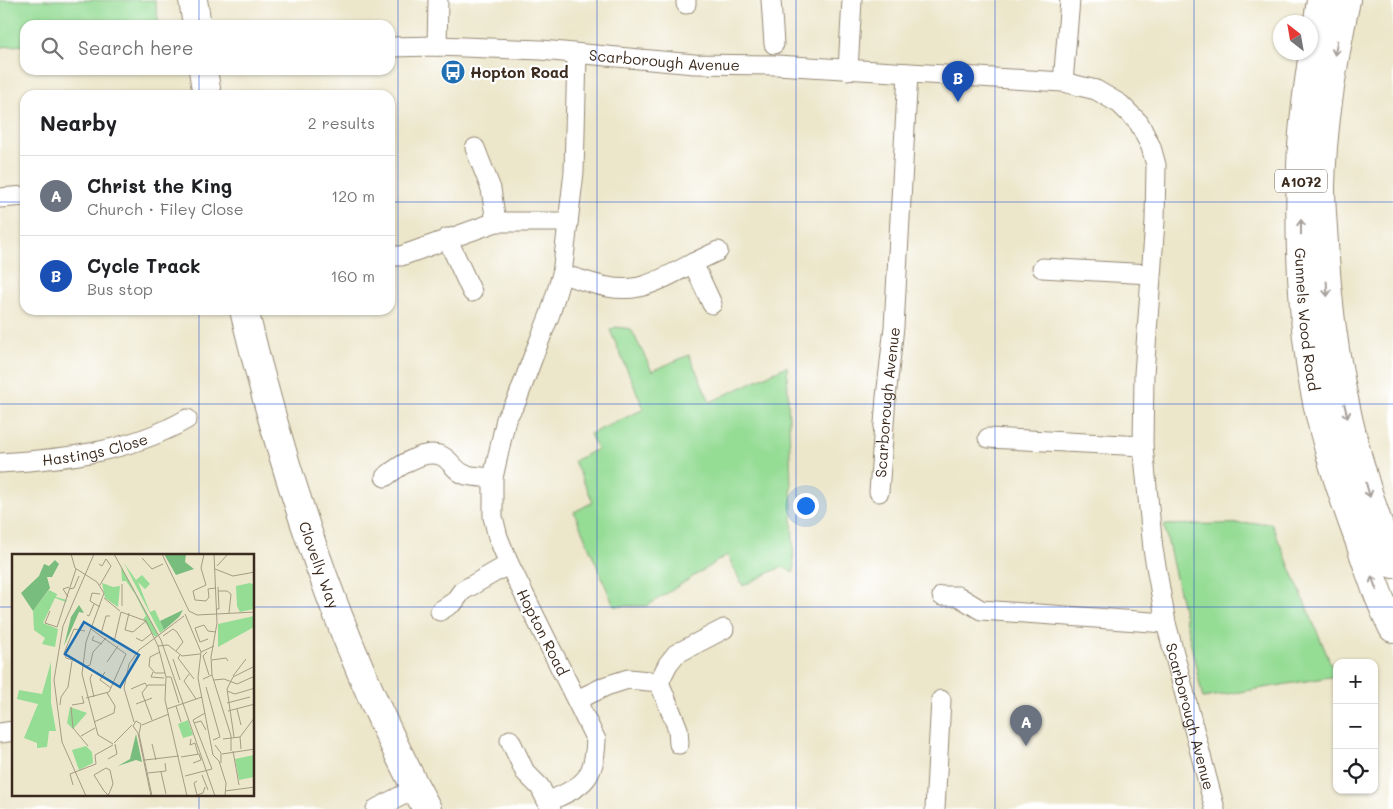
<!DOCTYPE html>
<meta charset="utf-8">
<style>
body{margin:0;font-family:Mali,sans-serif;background:#f6f6f6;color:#202124}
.controls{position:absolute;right:15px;bottom:15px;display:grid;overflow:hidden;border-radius:10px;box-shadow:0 1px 4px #0004}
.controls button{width:45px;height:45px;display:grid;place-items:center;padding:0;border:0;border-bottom:1px solid #e0e0e0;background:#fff;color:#202124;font:25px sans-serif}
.compass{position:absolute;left:1273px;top:15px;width:45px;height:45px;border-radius:50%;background:#fff;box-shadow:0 1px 4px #0004;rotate:329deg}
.you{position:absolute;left:805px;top:505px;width:18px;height:18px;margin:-12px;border:4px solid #fff;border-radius:50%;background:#1a73e8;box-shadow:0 0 0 8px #1a73e833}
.badge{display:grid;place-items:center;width:32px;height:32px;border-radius:50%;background:#1f6fb2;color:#fff;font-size:16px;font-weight:700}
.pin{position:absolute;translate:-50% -41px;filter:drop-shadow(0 1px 2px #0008)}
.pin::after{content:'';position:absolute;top:26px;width:18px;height:15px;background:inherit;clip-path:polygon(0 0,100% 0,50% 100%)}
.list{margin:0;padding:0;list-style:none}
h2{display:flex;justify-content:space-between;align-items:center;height:65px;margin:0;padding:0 20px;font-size:21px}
h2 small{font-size:16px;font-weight:400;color:#757577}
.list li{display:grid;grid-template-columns:32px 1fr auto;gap:15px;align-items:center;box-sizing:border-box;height:80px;padding:0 20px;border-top:1px solid #e0e0e0}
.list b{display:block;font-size:19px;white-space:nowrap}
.list p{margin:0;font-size:16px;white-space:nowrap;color:#757577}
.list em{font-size:16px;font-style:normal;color:#757577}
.icon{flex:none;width:28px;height:28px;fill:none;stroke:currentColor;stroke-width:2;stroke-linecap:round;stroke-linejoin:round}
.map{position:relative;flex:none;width:1393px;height:809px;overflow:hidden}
.search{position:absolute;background:#fff;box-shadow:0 1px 4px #0004;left:20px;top:20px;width:375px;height:55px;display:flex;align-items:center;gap:12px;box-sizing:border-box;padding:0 18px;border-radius:15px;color:#757577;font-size:19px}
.panel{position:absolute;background:#fff;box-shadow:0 1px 4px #0004;left:20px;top:90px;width:375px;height:225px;border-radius:15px}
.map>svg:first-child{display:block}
.green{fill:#95dc95;stroke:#68835a}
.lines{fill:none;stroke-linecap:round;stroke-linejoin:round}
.street-casing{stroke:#948874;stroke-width:21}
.secondary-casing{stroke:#948874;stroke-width:30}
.primary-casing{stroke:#948874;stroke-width:30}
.street{stroke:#fff;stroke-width:19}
.secondary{stroke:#fff;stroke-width:28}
.primary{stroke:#fff;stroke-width:28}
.oneway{stroke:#a79f9a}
.grid{fill:none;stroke:#1d4ed8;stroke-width:1;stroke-opacity:0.55}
.labels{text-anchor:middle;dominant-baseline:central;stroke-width:4.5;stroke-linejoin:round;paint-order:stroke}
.shield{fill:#fff;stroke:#766a62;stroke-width:1}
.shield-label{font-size:14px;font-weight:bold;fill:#3b2a1e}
.street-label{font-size:15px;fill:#3b2a1e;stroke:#fff}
.poi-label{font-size:15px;font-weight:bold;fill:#3b2a1e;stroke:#fff;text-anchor:start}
.inset-road{fill:none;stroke:#a59b85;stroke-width:1}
.view{fill:#1f6fb2;fill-opacity:0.15;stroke:#1f6fb2;stroke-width:2.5}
.inset-edge{fill:none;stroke:#3b2a1e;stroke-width:2.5}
</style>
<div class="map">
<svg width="1393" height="809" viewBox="0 0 1393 809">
<rect width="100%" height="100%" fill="#fff"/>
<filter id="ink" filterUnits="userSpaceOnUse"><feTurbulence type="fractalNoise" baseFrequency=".02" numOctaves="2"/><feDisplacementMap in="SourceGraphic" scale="10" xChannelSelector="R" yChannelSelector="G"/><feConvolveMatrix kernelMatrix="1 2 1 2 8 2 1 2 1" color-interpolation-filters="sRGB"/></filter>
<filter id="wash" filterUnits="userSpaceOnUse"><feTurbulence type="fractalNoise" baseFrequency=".0096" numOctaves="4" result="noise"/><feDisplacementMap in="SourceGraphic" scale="20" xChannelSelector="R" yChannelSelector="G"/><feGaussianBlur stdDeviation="1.12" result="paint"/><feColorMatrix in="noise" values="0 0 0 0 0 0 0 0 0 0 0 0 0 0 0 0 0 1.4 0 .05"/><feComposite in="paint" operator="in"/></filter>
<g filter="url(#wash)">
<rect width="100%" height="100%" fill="#ece6ca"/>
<g class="green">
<polygon points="0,0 155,0 159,25 25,25 25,45 0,47"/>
<polygon points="616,327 631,329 652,371 689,355 710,402 787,366 794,572 781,567 743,586 727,555 647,606 614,606 574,512 593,502 574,461 597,449 590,434 644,409 610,330"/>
<polygon points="1271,523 1336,676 1203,698 1164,525"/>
</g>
</g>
<g filter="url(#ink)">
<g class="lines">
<defs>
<g id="street">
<polyline points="686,0 686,4"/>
<polyline points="771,0 774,44"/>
<polyline points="437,46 438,0"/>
<path id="s1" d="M390,47L437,46L541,50L694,64L776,65L1063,82L1096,90L1120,104L1139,123L1151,147L1156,165L1155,221L1144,374L1143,446L1153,549L1166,623L1215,809"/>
<polyline points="848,70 852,0"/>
<polyline points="1063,82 1070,0"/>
<polyline points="475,148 491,189 496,222"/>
<polyline points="0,198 25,196"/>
<polyline points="447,238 472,292"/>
<polyline points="390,256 401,256 496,222 568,222"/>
<polyline points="693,263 718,251"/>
<polyline points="1042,268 1150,274"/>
<path d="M562,274C586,281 613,293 639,287C657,283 676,272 693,263L712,304"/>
<polyline points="988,438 1143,446"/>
<path id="s2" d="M0,463C64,459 130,452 187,419"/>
<path d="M385,477C398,467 424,448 442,456C451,460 455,472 466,475C475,477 485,477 493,478"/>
<path id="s3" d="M879,492L886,397L894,327L908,73"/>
<polyline points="942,596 958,596 981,610 1166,623"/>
<polyline points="440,611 454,602 462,591 509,564"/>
<polyline points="659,682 668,664 676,654 724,629"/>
<polyline points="577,700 606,686 628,679 659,682 678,729 679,744"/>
<polyline points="0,733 14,731"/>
<polyline points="510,740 525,772 540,787 551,809"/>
<path d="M548,802C583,785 594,782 596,740L509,564L498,537L493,517V478L506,419L517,400L533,357L550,314L562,274L574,172L577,54"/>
<polyline points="376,809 416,788"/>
<polyline points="935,809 941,700"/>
</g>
<g id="secondary">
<polyline points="193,0 197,25"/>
<polyline points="203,70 207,95"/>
<path id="s4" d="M244,310C285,481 343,654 427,809"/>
</g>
<g id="primary">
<path id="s5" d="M1321,0C1313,55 1303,110 1301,165C1299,230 1301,297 1310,362C1318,422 1338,483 1359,540C1369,570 1379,600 1393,628"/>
<path d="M1346,0C1333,61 1322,124 1321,187C1321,206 1323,225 1324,244C1330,355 1352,460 1393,564"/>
</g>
</defs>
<use href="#street" class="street-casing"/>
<use href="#secondary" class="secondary-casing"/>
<use href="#primary" class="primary-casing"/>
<use href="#street" class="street"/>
<use href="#secondary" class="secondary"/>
<use href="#primary" class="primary"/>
</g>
<defs><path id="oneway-shaft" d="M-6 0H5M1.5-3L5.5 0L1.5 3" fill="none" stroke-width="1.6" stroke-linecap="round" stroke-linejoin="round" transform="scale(1.25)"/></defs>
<g class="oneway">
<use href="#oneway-shaft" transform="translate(1336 48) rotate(100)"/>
<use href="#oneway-shaft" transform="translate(1301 227) rotate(-90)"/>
<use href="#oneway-shaft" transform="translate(1327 289) rotate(87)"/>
<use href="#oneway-shaft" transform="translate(1346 411) rotate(77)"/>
<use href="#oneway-shaft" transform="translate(1368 490) rotate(74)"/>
<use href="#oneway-shaft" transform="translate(1374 583) rotate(-110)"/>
</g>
</g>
<path class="grid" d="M199,0V25M398,0V809M597,0V809M796,0V809M995,0V809M1194,0V809M199,70V95M0,202H25M390,202H1393M199,310V555M0,404H1393M0,607H14M254,607H1393M199,795V809"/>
<defs>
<symbol id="bus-disc" viewBox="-11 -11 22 22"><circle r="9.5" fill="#1f6fb2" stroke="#fff"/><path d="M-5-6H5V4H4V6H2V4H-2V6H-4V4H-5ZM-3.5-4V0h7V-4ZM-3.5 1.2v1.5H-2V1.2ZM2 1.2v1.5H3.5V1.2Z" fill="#fff"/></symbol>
</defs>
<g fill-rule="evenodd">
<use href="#bus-disc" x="439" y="58" width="28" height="28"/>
</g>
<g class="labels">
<rect class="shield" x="1275" y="169.5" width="52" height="23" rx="4"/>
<g class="shield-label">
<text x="1301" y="181">A1072</text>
</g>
<g class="street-label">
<text stroke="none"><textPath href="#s1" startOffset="275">Scarborough Avenue</textPath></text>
<text stroke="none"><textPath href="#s5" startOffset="321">Gunnels Wood Road</textPath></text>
<text stroke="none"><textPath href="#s3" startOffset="90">Scarborough Avenue</textPath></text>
<text stroke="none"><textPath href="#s2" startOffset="96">Hastings Close</textPath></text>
<text stroke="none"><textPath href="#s4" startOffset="266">Clovelly Way</textPath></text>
<text transform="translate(543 632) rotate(63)">Hopton Road</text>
<text stroke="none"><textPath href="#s1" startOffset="1365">Scarborough Avenue</textPath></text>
</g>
<g class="poi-label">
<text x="470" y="72">Hopton Road</text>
</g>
</g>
<g transform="translate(12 554)">
<rect width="242" height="242" fill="#ece6ca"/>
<path d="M112,9L124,26L130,21L138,30L133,35L126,28L138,58L143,56L152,76L148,79ZM109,12L141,71L146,81L143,83L131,65L134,62L123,40L114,27H110ZM90,29L101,33L108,32L106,53L93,44ZM238,29L242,31V55L228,58L225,52L224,32ZM37,36L45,40L44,43L55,46L54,48L43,44L31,69L46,75L43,93L30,90L33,84L22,76L21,57ZM242,62V73L206,93V70ZM39,108V149L44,177H37L35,193L25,194V189L12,184L26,150L5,145L7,136L30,140ZM58,153L75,159L61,175L55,169ZM176,166L181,181L171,184L166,170ZM74,192L80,198L81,209L67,216L60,196ZM242,201V223L227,226L223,205Z" fill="#95dc95"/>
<path d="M152,0H174L173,8L182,15L164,21ZM43,6L47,10L40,23H35L38,34L21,57L9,39L27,22L32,10L37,12ZM67,51L72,59L67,58L52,92L59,63ZM171,56L167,63L152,76L148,67ZM124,180L130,208L124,206L106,212L118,205Z" fill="#78bc7e"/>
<path class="inset-road" d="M59,0L63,14L85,28L92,39L74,88L70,120L86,181L101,190M102,0L149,86L203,242M150,0L177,57L185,61L243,58M192,0L189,14L194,31L181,37L183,46L194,47L197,43L196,35L203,34M130,4L140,15L151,10M87,10L90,12L94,5L99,12L88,31M205,12L216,0M203,15L221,22L243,18M57,35L62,34L67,22M206,37H215L219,40L217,59M88,40L80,39L78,47L88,53M56,43L51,35L57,33M92,44L108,57M110,52V30M205,55H207L206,33M38,57L33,69L45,73L64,15M109,58L134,67L146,92L154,123L153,146L175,242M117,59L113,76L121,78L134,67M173,60L189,98M75,61L77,62L82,50M89,80L94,62H98M82,82L80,86L90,90M151,82L161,75L165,78L171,88L164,97M124,84L130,87L140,79M196,85L188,88L183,74L192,71L196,77L204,78M102,88L109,58M146,92L156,91L170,102L188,100M202,92L189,98L186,124L201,201L207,207L214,229L213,242M148,98L138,103L137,112L143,119H153M195,98L191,102L197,121M168,101L166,104L182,125M161,105L168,126M200,106L214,104L216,107M95,108L106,92M70,109L54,104L52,99L62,75L73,77M75,112L78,111L81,98L94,84M93,118L88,126L99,134M141,118L139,123L152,124M80,120L78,125L82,143M177,120L172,127L184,145M200,121L219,182V197M221,122L234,105M154,123H159L167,149M191,125L200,121L199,103L205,69L202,0M202,126L212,125L225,130L243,122M194,133L208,183L201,186M119,135L133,129L135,132M215,137L223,140L243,134M74,144L97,138L114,100L79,75M215,149L238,143M124,150L140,144M48,151L49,143L56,133L60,107M60,151L72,149L70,142M164,152L169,168M59,153L61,174L76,192M155,155L190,143M225,155L229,171M216,157L243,150M140,166L130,139L136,131H153M82,168L102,159L103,152L95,139M122,168L112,134L117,110L127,96L172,62M182,169L189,167L194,176M130,171L157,160M69,182L83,174M222,183L215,135L221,123L243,112M179,185L178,191L183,189L186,200M211,185L228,183M102,189L120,171M140,190L144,206M203,191L209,199V209M229,195L228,183L243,163M221,197L227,231M210,200L243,195M169,203L187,200L189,206L181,209M96,205L105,200L103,190M133,206L167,202M149,218L154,240M136,219L154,217L153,209M190,221L196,236M173,222L200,215L181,166L193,159M185,227L182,229L185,241L191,239L193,233M61,231L58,220L84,210L83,201L101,191M213,237L243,233M74,242L50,188L42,126L51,72L82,0M96,242L101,230L98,216L94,214L82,221L92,237L95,240L96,242H97M139,242L126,179L121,172L124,167L129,170L127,180L140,242"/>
<path class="view" d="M72,68L127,101L108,133L53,100Z"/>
<rect width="242" height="242" class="inset-edge"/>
</g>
</svg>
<div class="controls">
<button>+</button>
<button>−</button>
<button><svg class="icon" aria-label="locate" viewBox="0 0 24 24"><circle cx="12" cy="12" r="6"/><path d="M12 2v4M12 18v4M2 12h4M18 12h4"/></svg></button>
</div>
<svg class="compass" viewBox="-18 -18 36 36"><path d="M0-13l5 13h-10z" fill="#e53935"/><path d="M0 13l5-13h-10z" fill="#757577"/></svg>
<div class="you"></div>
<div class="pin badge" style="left:1026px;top:746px;background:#6b7280">A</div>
<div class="pin badge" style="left:958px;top:102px;background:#1a4fb4">B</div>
<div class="search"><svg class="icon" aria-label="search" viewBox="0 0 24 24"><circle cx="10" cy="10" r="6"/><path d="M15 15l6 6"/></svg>Search here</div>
<section class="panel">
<h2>Nearby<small>2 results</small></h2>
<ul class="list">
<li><span class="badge" style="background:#6b7280">A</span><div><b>Christ the King</b><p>Church · Filey Close</p></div><em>120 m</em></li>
<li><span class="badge" style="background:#1a4fb4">B</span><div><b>Cycle Track</b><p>Bus stop</p></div><em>160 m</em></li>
</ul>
</section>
</div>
